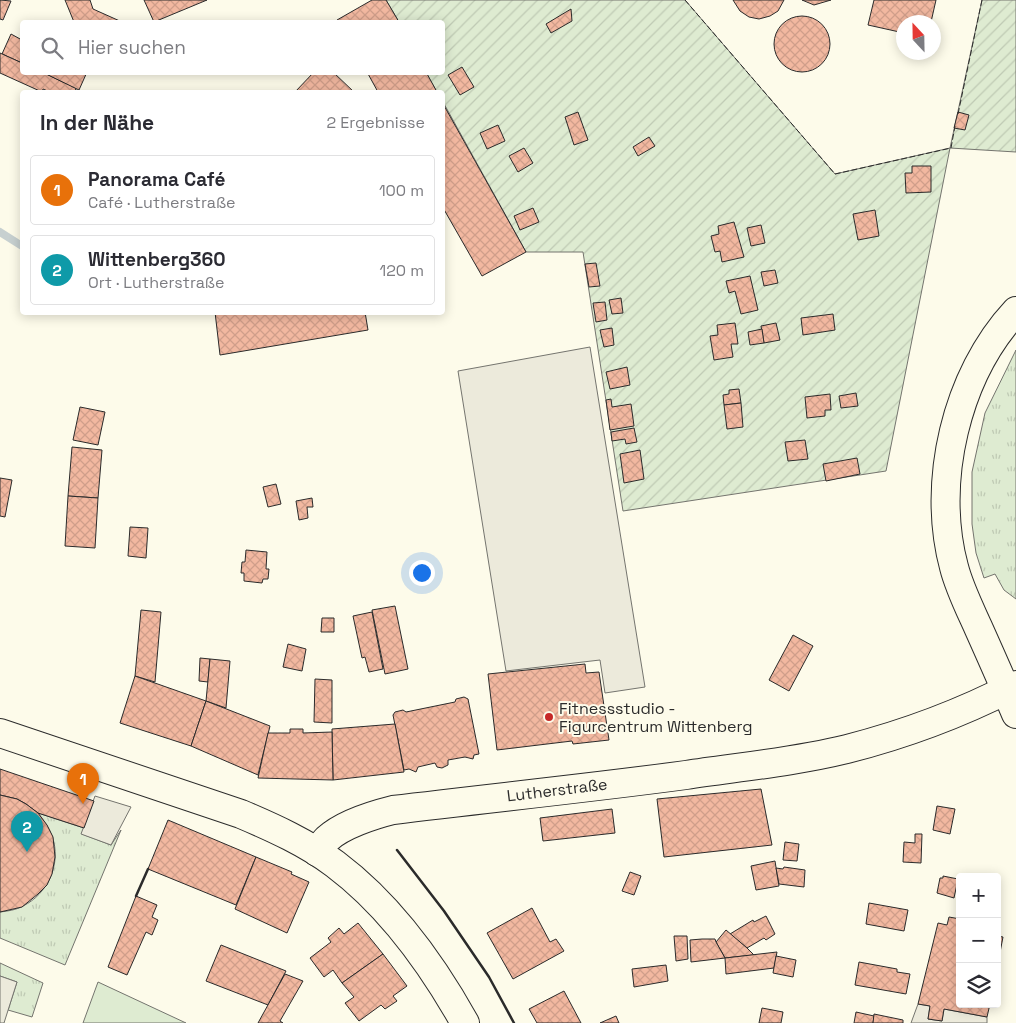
<!DOCTYPE html>
<html lang="de">
<meta charset="utf-8">
<style>
body{margin:0;font-family:"Space Grotesk",sans-serif;background:#f7f7f7;color:#2b2b33}
.controls{position:absolute;right:15px;bottom:15px;display:grid;overflow:hidden;border-radius:5px;box-shadow:0 2px 12px #0003}
.controls button{width:45px;height:45px;display:grid;place-items:center;padding:0;border:0;border-bottom:1px solid #e1e1e2;background:#fff;color:#2b2b33;font:25px sans-serif}
.compass{position:absolute;left:896px;top:15px;width:45px;height:45px;border-radius:50%;background:#fff;box-shadow:0 2px 12px #0003;rotate:338deg}
.you{position:absolute;left:421px;top:572px;width:18px;height:18px;margin:-12px;border:4px solid #fff;border-radius:50%;background:#1a73e8;box-shadow:0 0 0 8px #1a73e833}
.badge{display:grid;place-items:center;width:32px;height:32px;border-radius:50%;background:#d93025;color:#fff;font-size:16px;font-weight:700}
.pin{position:absolute;translate:-50% -41px;filter:drop-shadow(0 1px 2px #0008)}
.pin::after{content:'';position:absolute;top:26px;width:18px;height:15px;background:inherit;clip-path:polygon(0 0,100% 0,50% 100%)}
.list{margin:0;padding:0;list-style:none}
h2{display:flex;justify-content:space-between;align-items:center;height:65px;margin:0;padding:0 20px;font-size:21px}
h2 small{font-size:16px;font-weight:400;color:#7c7c81}
.list li{display:grid;grid-template-columns:32px 1fr auto;gap:15px;align-items:center;box-sizing:border-box;height:70px;margin:0 10px 10px;padding:0 10px;border:1px solid #e1e1e2;border-radius:5px}
.list b{display:block;font-size:19px;white-space:nowrap}
.list p{margin:0;font-size:16px;white-space:nowrap;color:#7c7c81}
.list em{font-size:16px;font-style:normal;color:#7c7c81}
.icon{flex:none;width:28px;height:28px;fill:none;stroke:currentColor;stroke-width:2;stroke-linecap:round;stroke-linejoin:round}
.map{position:relative;flex:none;width:1016px;height:1023px;overflow:hidden}
.search{position:absolute;background:#fff;box-shadow:0 2px 12px #0003;left:20px;top:20px;width:425px;height:55px;display:flex;align-items:center;gap:12px;box-sizing:border-box;padding:0 18px;border-radius:5px;color:#7c7c81;font-size:19px}
.panel{position:absolute;background:#fff;box-shadow:0 2px 12px #0003;left:20px;top:90px;width:425px;height:225px;border-radius:5px}
.map>svg:first-child{display:block}
.grass{fill:url(#grass-tufts);stroke:#74746e}
.park{fill:#deebd1;stroke:#74746e}
.garden{fill:url(#garden-furrows);stroke:#74746e}
.parking{fill:#eceadb;stroke:#74746e}
.lines{fill:none;stroke-linecap:round;stroke-linejoin:round}
.stream{stroke:#c7d0d0;stroke-width:8}
.building{fill:url(#building-cross-hatch);stroke:#2b2b2b}
.minor-casing{stroke:#2b2b2b;stroke-width:30}
.minor{stroke:#fdfbea;stroke-width:28}
.fence{stroke:#2b2b2b;stroke-width:1;stroke-dasharray:6 2.5;stroke-linecap:butt}
.wall{stroke:#2b2b2b;stroke-width:2.5}
.poi-dot{fill:#c62828;stroke:#fdfbea;stroke-width:2}
.labels{text-anchor:middle;dominant-baseline:central;stroke-width:4;stroke-linejoin:round;paint-order:stroke}
.poi-label{font-size:16px;fill:#2b2b2b;stroke:#fdfbea;text-anchor:start}
.street-label{font-size:16px;fill:#2b2b2b;stroke:#fdfbea}
</style>
<div class="map">
<svg width="1016" height="1023" viewBox="0 0 1016 1023">
<defs>
<pattern id="grass-tufts" width="24" height="20" patternUnits="userSpaceOnUse" patternTransform="scale(1.25)"><rect width="24" height="20" fill="#deebd1"/><path d="M3 7l-1-3M5 7V3M7 7l1-3M15 17l-1-3M17 17v-4M19 17l1-3" fill="none" stroke="#bfcab4"/></pattern>
<pattern id="garden-furrows" width="10" height="10" patternUnits="userSpaceOnUse" patternTransform="scale(1.25)"><rect width="10" height="10" fill="#deebd1"/><path d="M-1 1l2-2M0 10L10 0M9 11l2-2" fill="none" stroke="#bfcab4"/></pattern>
<pattern id="building-cross-hatch" width="8" height="8" patternUnits="userSpaceOnUse" patternTransform="scale(1.25)"><rect width="8" height="8" fill="#f2b8a0"/><path d="M0 0l8 8M0 8l8-8" fill="none" stroke="#d09e8a"/></pattern>
</defs>
<rect width="100%" height="100%" fill="#fdfbea"/>
<g class="grass">
<polygon points="1016,350 1016,599 1004,590 995,574 984,578 976,553 972,524 972,472 985,413"/>
<path d="M38,813L84,828L82,834L111,845L121,830L65,965L0,938V912C8,911 16,910 23,906C48,894 62,863 52,836C49,827 43,820 38,813Z"/>
<polygon points="0,963 43,983 32,1017 8,1010 17,982 0,976"/>
</g>
<polygon class="park" points="98,982 186,1023 83,1023"/>
<polygon class="garden" points="386,0 685,0 835,174 950,148 982,0 1016,0 1016,152 950,148 886,471 623,511 583,252 526,252 443,102 442,92 437,92 426,73 442,72 442,22 399,22"/>
<g class="parking">
<polygon points="590,347 645,687 605,693 600,660 506,671 458,371"/>
<polygon points="95,796 131,807 111,845 81,834"/>
<polygon points="0,976 17,982 4,1023 0,1023"/>
<polygon points="918,1004 930,1006 928,1019 942,1021 944,1009 987,1017 987,1023 911,1023"/>
</g>
<g class="lines">
<polyline class="stream" points="0,232 22,246"/>
</g>
<g class="building">
<polygon points="0,0 11,1 3,20 0,19"/>
<polygon points="65,0 90,0 93,9 122,22 74,22"/>
<polygon points="144,0 207,0 154,22"/>
<polygon points="372,0 386,0 399,22 338,22 337,20"/>
<polygon points="733,0 784,0 778,11 770,16 759,19 749,17 740,11"/>
<polygon points="802,0 831,0 814,5"/>
<polygon points="874,0 936,0 931,22 904,22 904,33 868,25"/>
<polygon points="571,9 572,21 551,33 546,24"/>
<circle cx="802" cy="44" r="28"/>
<polygon points="11,34 22,40 22,63 2,54"/>
<polygon points="0,53 22,63 22,72 42,72 76,88 75,89 79,92 50,92 43,89 42,92 0,73"/>
<polygon points="462,67 474,87 460,95 448,75"/>
<polygon points="42,72 87,72 79,90"/>
<polygon points="314,72 333,72 354,92 295,92"/>
<polygon points="367,72 426,72 437,92 378,92"/>
<polygon points="442,102 526,252 482,276 442,206"/>
<polygon points="578,112 588,140 574,145 565,117"/>
<polygon points="958,112 969,115 965,130 954,128"/>
<polygon points="498,125 505,141 487,149 480,133"/>
<polygon points="649,137 655,146 638,156 633,147"/>
<polygon points="524,148 533,163 518,172 509,156"/>
<polygon points="912,166 931,166 931,192 906,193 905,173 912,173"/>
<polygon points="533,208 539,222 520,230 514,216"/>
<polygon points="875,210 879,236 858,240 853,214"/>
<polygon points="734,222 744,257 722,262 720,251 715,252 711,236 719,234 718,226"/>
<polygon points="761,225 765,243 751,246 747,228"/>
<polygon points="596,263 600,286 589,287 585,264"/>
<polygon points="775,270 778,283 764,286 761,272"/>
<polygon points="750,276 758,310 741,314 735,291 729,293 726,281"/>
<polygon points="621,298 623,313 612,314 609,300"/>
<polygon points="605,302 607,320 596,322 593,303"/>
<polygon points="215,312 365,312 368,330 220,355"/>
<polygon points="833,314 835,330 803,335 801,318"/>
<polygon points="735,323 738,344 731,344 733,357 714,360 710,336 718,335 717,325"/>
<polygon points="776,323 780,340 764,343 761,326"/>
<polygon points="612,328 614,345 604,347 600,330"/>
<polygon points="762,329 764,343 750,345 748,332"/>
<polygon points="627,367 630,385 610,389 606,372"/>
<polygon points="739,389 741,403 724,405 723,395 729,394 729,390"/>
<polygon points="856,393 858,406 841,408 839,396"/>
<polygon points="830,394 831,410 825,410 825,416 807,418 805,397"/>
<polygon points="611,399 612,407 631,404 634,426 610,430 606,400"/>
<polygon points="741,403 743,427 727,429 724,405"/>
<polygon points="80,407 105,412 98,445 73,440"/>
<polygon points="634,428 637,442 626,444 625,439 612,441 611,432"/>
<polygon points="805,440 808,459 788,461 785,442"/>
<polygon points="72,447 102,450 98,498 68,496"/>
<polygon points="640,450 644,479 624,483 620,454"/>
<polygon points="857,458 860,474 826,481 823,464"/>
<polygon points="0,478 12,480 5,517 0,516"/>
<polygon points="276,484 281,504 268,507 263,487"/>
<polygon points="68,496 98,498 95,548 65,546"/>
<polygon points="312,498 313,507 307,507 308,518 299,520 296,501"/>
<polygon points="130,527 148,528 146,558 128,556"/>
<polygon points="246,550 267,552 266,569 269,569 268,579 263,579 262,583 244,581 244,573 241,573 242,562 245,562"/>
<polygon points="395,606 408,669 385,674 372,610"/>
<polygon points="141,610 161,612 155,682 135,676"/>
<polygon points="372,612 383,669 369,672 365,657 362,658 353,616"/>
<polygon points="322,618 334,618 334,632 321,632"/>
<polygon points="793,635 813,646 789,691 769,680"/>
<polygon points="288,644 306,649 302,671 283,667"/>
<polygon points="200,658 210,659 208,682 199,681"/>
<polygon points="210,659 230,661 226,708 206,701"/>
<polygon points="585,664 586,673 599,672 609,740 573,744 572,741 497,750 488,674"/>
<polygon points="135,676 206,701 191,746 120,723"/>
<polygon points="315,679 332,680 332,723 314,722"/>
<polygon points="464,697 468,699 479,754 474,755 473,759 465,757 448,760 448,765 442,768 437,767 435,763 418,767 416,772 409,769 404,770 393,715 395,712 403,710 406,712 455,702 456,699"/>
<polygon points="206,701 270,726 258,775 191,746"/>
<polygon points="395,724 404,772 333,780 332,729"/>
<polygon points="290,729 303,729 303,733 332,732 333,780 258,778 268,733 290,733"/>
<polygon points="0,769 94,801 84,828 38,813 26,804 17,799 0,795"/>
<polygon points="761,789 772,845 664,857 657,799"/>
<polygon points="0,795 17,799 26,804 38,813 47,825 53,837 55,857 52,874 47,885 38,894 22,907 0,912"/>
<polygon points="937,806 955,809 950,834 933,830"/>
<polygon points="612,809 615,833 543,841 540,818"/>
<polygon points="168,820 256,857 236,905 148,869"/>
<polygon points="915,834 922,834 921,863 903,862 904,842 915,843"/>
<polygon points="785,842 799,844 797,861 783,860"/>
<polygon points="256,857 292,872 291,874 309,882 287,933 235,909"/>
<polygon points="775,861 779,886 756,890 751,866"/>
<polygon points="784,867 805,870 804,887 779,884 776,868 783,869"/>
<polygon points="630,872 641,876 634,895 622,891"/>
<polygon points="943,876 958,879 954,898 937,893 940,878 943,878"/>
<polygon points="136,896 157,905 152,917 158,920 152,935 146,932 127,975 108,967"/>
<polygon points="869,903 908,910 904,931 866,924"/>
<polygon points="532,908 550,942 556,939 564,951 513,979 487,933"/>
<polygon points="766,916 775,934 766,940 764,938 747,948 730,934 753,920 754,922"/>
<polygon points="949,917 960,919 960,1004 990,1004 987,1017 944,1009 942,1021 928,1019 930,1006 918,1004 938,923 947,925"/>
<polygon points="358,923 383,954 342,983 333,970 324,977 310,958 331,942 328,938 339,928 344,934"/>
<polygon points="726,930 747,948 754,955 725,958 716,942"/>
<polygon points="674,936 687,936 688,959 676,961"/>
<polygon points="997,936 1003,937 997,968"/>
<polygon points="702,939 715,939 716,942 725,958 691,962 690,940"/>
<polygon points="221,945 286,971 268,1005 206,981"/>
<polygon points="777,952 774,968 726,974 725,958"/>
<polygon points="383,954 407,986 393,996 397,1001 385,1009 381,1005 359,1021 345,1003 354,997 342,983"/>
<polygon points="776,956 796,960 793,977 773,973"/>
<polygon points="859,962 897,969 897,972 910,974 906,994 855,985"/>
<polygon points="666,965 668,981 634,987 632,969"/>
<polygon points="285,974 303,981 280,1021 283,1023 258,1023"/>
<polygon points="564,991 581,1023 537,1023 529,1009"/>
<polygon points="762,1008 783,1012 781,1023 759,1023"/>
<polygon points="856,1012 874,1016 873,1023 854,1023"/>
<polygon points="874,1014 903,1020 903,1023 873,1023"/>
<polygon points="616,1016 619,1023 600,1023"/>
</g>
<g class="lines">
<defs>
<g id="minor">
<path d="M1016,311C956,375 931,483 954,567C959,587 969,607 978,627C991,656 1004,685 1016,714"/>
<path d="M0,733L241,814C274,828 307,843 335,864C391,906 432,964 465,1023"/>
<path d="M317,852C320,848 323,843 327,839C342,825 373,815 393,810C491,798 589,788 686,775C739,767 794,762 847,749C906,734 962,713 1016,685"/>
</g>
</defs>
<use href="#minor" class="minor-casing"/>
<use href="#minor" class="minor"/>
<g class="fence">
<polyline points="685,0 835,174 951,148 955,126"/>
<polyline points="958,114 982,0"/>
</g>
<g class="wall">
<polyline points="397,850 444,911 489,977 514,1023"/>
<polyline points="136,896 148,869"/>
</g>
</g>
<circle class="poi-dot" cx="549" cy="717" r="5"/>
<g class="labels">
<g class="poi-label">
<text x="559" y="708">Fitnessstudio -<tspan x="559" dy="18">Figurcentrum Wittenberg</tspan></text>
</g>
<g class="street-label">
<text transform="translate(557 790) rotate(-7)">Lutherstraße</text>
</g>
</g>
</svg>
<div class="controls">
<button>+</button>
<button>−</button>
<button><svg class="icon" aria-label="layers" viewBox="0 0 24 24"><path d="M12 4l9 5-9 5-9-5zM3 14l9 5 9-5"/></svg></button>
</div>
<svg class="compass" viewBox="-18 -18 36 36"><path d="M0-13l5 13h-10z" fill="#e53935"/><path d="M0 13l5-13h-10z" fill="#7c7c81"/></svg>
<div class="you"></div>
<div class="pin badge" style="left:83px;top:804px;background:#e8710a">1</div>
<div class="pin badge" style="left:27px;top:852px;background:#0f9aa8">2</div>
<div class="search"><svg class="icon" aria-label="search" viewBox="0 0 24 24"><circle cx="10" cy="10" r="6"/><path d="M15 15l6 6"/></svg>Hier suchen</div>
<section class="panel">
<h2>In der Nähe<small>2 Ergebnisse</small></h2>
<ul class="list">
<li><span class="badge" style="background:#e8710a">1</span><div><b>Panorama Café</b><p>Café · Lutherstraße</p></div><em>100 m</em></li>
<li><span class="badge" style="background:#0f9aa8">2</span><div><b>Wittenberg360</b><p>Ort · Lutherstraße</p></div><em>120 m</em></li>
</ul>
</section>
</div>
